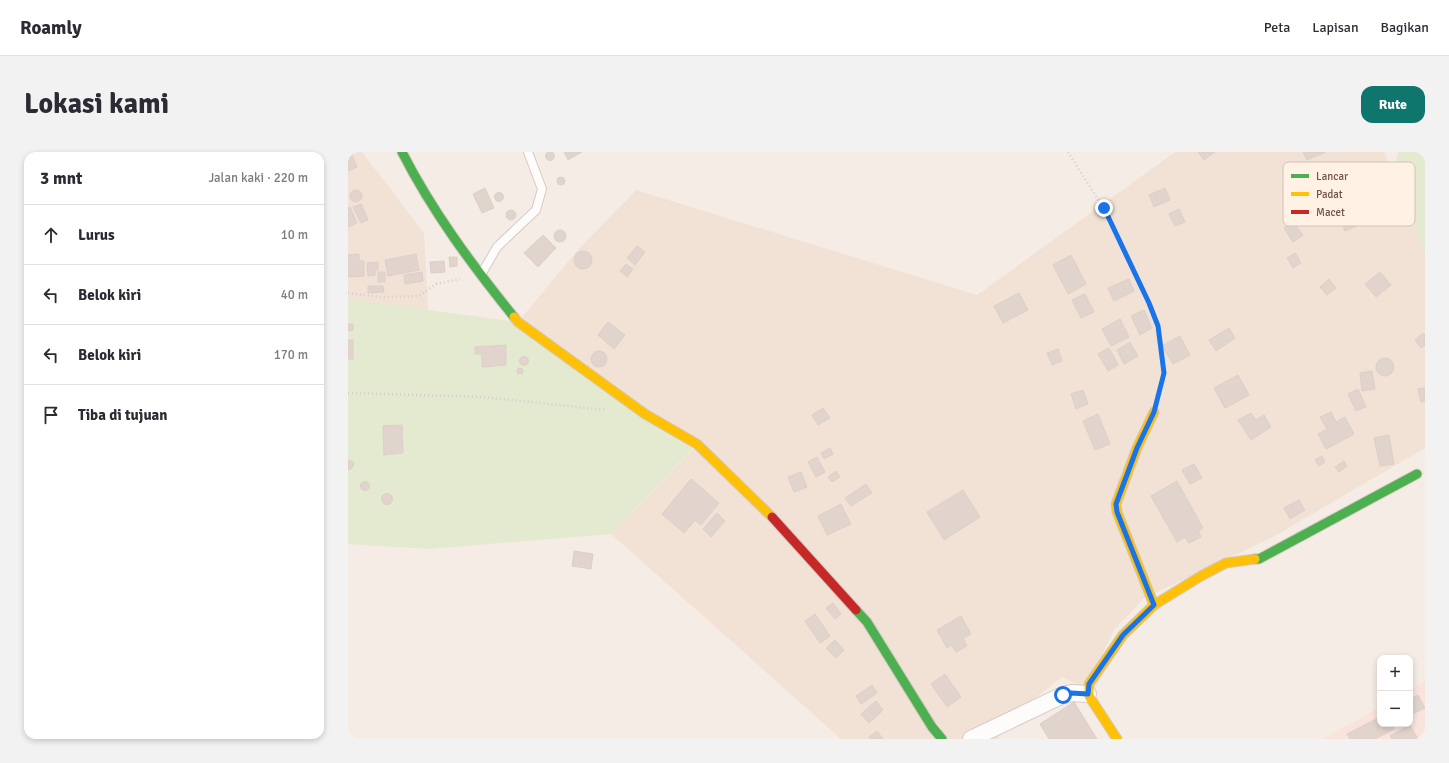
<!DOCTYPE html>
<html lang="id">
<meta charset="utf-8">
<style>
body{margin:0;font-family:Signika,sans-serif;background:#f2f2f3;color:#2b2b33}
.controls{position:absolute;right:12px;bottom:12px;display:grid;overflow:hidden;border-radius:8px;box-shadow:0 2px 6px #0003}
.controls button{width:36px;height:36px;display:grid;place-items:center;padding:0;border:0;border-bottom:1px solid #e1e1e2;background:#fff;color:#2b2b33;font:20px sans-serif}
.stop{position:absolute;width:12px;height:12px;margin:-9px;border:3px solid #1a73e8;border-radius:50%;background:#fff}
.stop.end{background:#1a73e8;border-color:#fff;box-shadow:0 1px 4px #0008}
.list{margin:0;padding:0;list-style:none}
h2{display:flex;justify-content:space-between;align-items:center;height:52px;margin:0;padding:0 16px;font-size:17px}
h2 small{font-size:13px;font-weight:400;color:#7c7c81}
.list li{display:grid;grid-template-columns:26px 1fr auto;gap:12px;align-items:center;box-sizing:border-box;height:60px;padding:0 16px;border-top:1px solid #e1e1e2}
.list b{display:block;font-size:15px;white-space:nowrap}
.list em{font-size:13px;font-style:normal;color:#7c7c81}
.icon{flex:none;width:22px;height:22px;fill:none;stroke:currentColor;stroke-width:2;stroke-linecap:round;stroke-linejoin:round}
.map{position:relative;flex:none;width:1077px;height:587px;overflow:hidden;border-radius:12px}
header{display:flex;align-items:center;gap:24px;box-sizing:border-box;height:56px;padding:0 20px;background:#fff;border-bottom:1px solid #e1e1e2}
header strong{font-size:19px}
nav{display:flex;gap:22px;margin-inline-start:auto;font-size:14px}
.intro{display:flex;align-items:center;justify-content:space-between;box-sizing:border-box;height:96px;padding:0 24px}
h1{margin:0;font-size:28px}
.button{padding:10px 18px;border-radius:12px;background:#0f766e;color:#fff;font-size:14px;font-weight:700}
main{display:flex;gap:24px;padding:0 24px}
aside{flex:1;background:#fff;border-radius:12px;box-shadow:0 2px 6px #0003}
.map>svg:first-child{display:block}
.residential{fill:#f1e2d5}
.commercial{fill:#f9e3db}
.green{fill:#e3ead0}
.building{fill:#e1d4cd;stroke:#ddcfc8}
.lines{fill:none;stroke-linecap:round;stroke-linejoin:round}
.lane-casing{stroke:#d6cac3;stroke-width:10}
.street-casing{stroke:#d6cac3;stroke-width:18}
.fast-casing{stroke:#d5c9c2;stroke-width:11}
.slow-casing{stroke:#d5c9c2;stroke-width:11}
.jam-casing{stroke:#d5c9c2;stroke-width:11}
.path{stroke:#d6ccc8;stroke-width:2.5;stroke-dasharray:1 3;stroke-linecap:butt}
.lane{stroke:#fefcfb;stroke-width:8}
.street{stroke:#fefcfb;stroke-width:16}
.fast{stroke:#4caf50;stroke-width:9}
.slow{stroke:#ffc107;stroke-width:9}
.jam{stroke:#c62828;stroke-width:9}
.route{stroke:#1a73e8;stroke-width:5}
.key{fill:#fff1e4;stroke:#d4c1b5;stroke-width:1}
.key-label{font-size:11px;fill:#715148}
</style>
<header>
<strong>Roamly</strong>
<nav><a>Peta</a><a>Lapisan</a><a>Bagikan</a></nav>
</header>
<div class="intro"><h1>Lokasi kami</h1><a class="button">Rute</a></div>
<main>
<aside>
<h2>3 mnt<small>Jalan kaki · 220 m</small></h2>
<ul class="list">
<li><svg class="icon" aria-label="ahead" viewBox="0 0 24 24"><path d="M12 20V5M6 11l6-6 6 6"/></svg><div><b>Lurus</b></div><em>10 m</em></li>
<li><svg class="icon" aria-label="left" viewBox="0 0 24 24"><path d="M17 20v-9H6M10 6l-5 5 5 5"/></svg><div><b>Belok kiri</b></div><em>40 m</em></li>
<li><svg class="icon" aria-label="left" viewBox="0 0 24 24"><path d="M17 20v-9H6M10 6l-5 5 5 5"/></svg><div><b>Belok kiri</b></div><em>170 m</em></li>
<li><svg class="icon" aria-label="arrive" viewBox="0 0 24 24"><path d="M6 21V4h12l-3 4 3 4H6"/></svg><div><b>Tiba di tujuan</b></div></li>
</ul>
</aside>
<div class="map">
<svg width="1077" height="587" viewBox="0 0 1077 587">
<rect width="100%" height="100%" fill="#f5ede5"/>
<g class="residential">
<polygon points="0,0 14,0 76,81 80,158 0,147"/>
<polygon points="827,0 1036,0 1077,100 1077,296 925,385 795,447 766,478 738,537 714,525 647,578 652,587 493,587 263,382 349,293 170,170 228,100 288,38 629,143"/>
</g>
<polygon class="commercial" points="1077,529 1077,587 975,587 1032,555 1032,572 1062,572 1062,538"/>
<g class="green">
<polygon points="1050,0 1077,0 1077,100 1045,22"/>
<polygon points="0,147 170,170 349,292 263,382 81,397 0,392"/>
</g>
<g class="building">
<circle cx="202" cy="4" r="4.5"/>
<polygon points="0,0 3,0 9,15 0,19"/>
<polygon points="216,0 234,0 220,8"/>
<polygon points="850,0 867,0 856,8"/>
<polygon points="955,0 978,0 959,8"/>
<circle cx="213" cy="29" r="4"/>
<polygon points="137,36 146,56 134,61 125,42"/>
<polygon points="817,36 822,48 806,55 801,43"/>
<circle cx="8" cy="44" r="6"/>
<circle cx="151" cy="45" r="4.5"/>
<polygon points="1006,46 1016,71 997,79 986,54"/>
<polygon points="13,52 20,68 13,71 5,55"/>
<polygon points="2,55 9,71 0,75 0,56"/>
<polygon points="831,57 837,70 827,74 821,62"/>
<circle cx="163" cy="63" r="5"/>
<polygon points="945,69 955,83 945,90 936,76"/>
<circle cx="212" cy="84" r="6"/>
<polygon points="195,83 208,96 190,115 176,101"/>
<polygon points="289,94 297,100 287,113 279,106"/>
<circle cx="235" cy="108" r="9"/>
<polygon points="947,101 953,111 945,116 939,106"/>
<polygon points="11,102 11,109 16,109 16,124 0,125 0,103"/>
<polygon points="68,102 71,118 40,124 37,108"/>
<polygon points="723,103 738,132 720,142 705,113"/>
<polygon points="101,105 109,105 109,114 102,115"/>
<polygon points="96,109 97,120 83,121 82,110"/>
<polygon points="30,110 30,118 27,118 27,123 20,124 19,111"/>
<polygon points="278,112 285,117 279,125 272,119"/>
<rect x="30" y="120" width="7" height="10"/>
<polygon points="74,120 75,129 57,132 56,123"/>
<polygon points="1032,120 1043,133 1028,145 1017,132"/>
<polygon points="781,127 786,139 766,149 760,136"/>
<polygon points="981,127 988,136 979,143 972,135"/>
<polygon points="20,134 35,134 36,140 20,141"/>
<polygon points="671,141 680,158 655,171 646,154"/>
<polygon points="737,142 746,160 733,166 724,148"/>
<polygon points="796,158 804,176 792,183 783,164"/>
<polygon points="772,167 781,185 763,194 754,177"/>
<polygon points="260,170 277,183 266,197 250,183"/>
<polygon points="0,172 5,172 5,178 0,179"/>
<polygon points="881,176 887,186 868,199 861,188"/>
<polygon points="1075,181 1077,183 1077,193 1073,196 1067,188"/>
<polygon points="832,184 842,203 825,212 814,194"/>
<rect x="0" y="188" width="5" height="19"/>
<polygon points="782,190 790,204 776,212 769,198"/>
<polygon points="158,193 158,213 134,215 134,202 127,202 127,195"/>
<polygon points="761,196 770,213 760,219 750,202"/>
<polygon points="710,197 714,209 704,213 699,201"/>
<circle cx="251" cy="207" r="8"/>
<circle cx="176" cy="209" r="4.5"/>
<circle cx="1037" cy="215" r="9"/>
<circle cx="172" cy="219" r="3"/>
<polygon points="1024,219 1027,237 1014,239 1012,221"/>
<polygon points="890,223 901,243 877,256 866,236"/>
<polygon points="1077,236 1077,249 1073,250 1070,237"/>
<polygon points="1010,237 1018,255 1008,259 1000,242"/>
<polygon points="735,238 740,252 728,257 723,242"/>
<polygon points="475,256 482,266 470,273 464,263"/>
<polygon points="983,260 988,270 997,265 1006,282 978,297 970,282 979,277 972,265"/>
<polygon points="903,261 908,268 916,263 923,275 903,288 890,268"/>
<polygon points="750,262 762,292 747,298 735,269"/>
<polygon points="54,273 55,301 36,303 35,274"/>
<polygon points="1041,283 1046,312 1032,314 1026,286"/>
<polygon points="482,296 485,302 476,307 473,301"/>
<polygon points="974,304 977,310 971,314 967,308"/>
<polygon points="469,305 477,320 468,325 460,310"/>
<polygon points="0,308 4,309 6,311 4,316 1,318 0,318"/>
<polygon points="996,309 999,314 991,320 987,315"/>
<polygon points="846,312 854,326 842,332 834,318"/>
<polygon points="488,319 492,325 484,330 480,325"/>
<polygon points="453,320 459,335 446,340 440,325"/>
<polygon points="343,327 371,351 353,373 347,368 336,381 314,362"/>
<polygon points="829,329 855,376 850,379 853,385 841,391 837,385 829,390 803,344"/>
<circle cx="17" cy="334" r="4.5"/>
<polygon points="518,332 524,341 503,354 497,346"/>
<polygon points="615,338 632,365 596,388 579,360"/>
<circle cx="39" cy="347" r="5.5"/>
<polygon points="951,348 957,358 942,367 936,356"/>
<polygon points="493,352 503,372 479,383 470,364"/>
<polygon points="369,361 377,369 363,385 355,377"/>
<polygon points="226,399 245,402 243,417 224,414"/>
<polygon points="485,451 493,462 487,467 478,456"/>
<polygon points="467,462 482,484 472,491 457,469"/>
<polygon points="613,464 623,482 615,486 619,494 608,500 604,493 599,496 589,478"/>
<polygon points="487,488 496,498 488,506 478,496"/>
<polygon points="597,522 613,545 599,555 583,532"/>
<polygon points="524,533 529,541 513,552 508,544"/>
<polygon points="1070,543 1077,556 1062,563 1062,548"/>
<polygon points="528,549 535,558 521,571 513,562"/>
<polygon points="726,550 749,587 701,587 692,572"/>
<polygon points="1032,565 1032,572 1043,572 1046,577 1027,587 1002,587 999,582"/>
<polygon points="1062,573 1070,587 1044,587 1042,584"/>
<polygon points="529,579 535,587 522,587 521,585"/>
</g>
<g class="lines">
<defs>
<polyline id="lane" points="134,121 149,95 188,58 194,37 180,0"/>
<polyline id="street" points="623,587 715,543 723,541 740,542"/>
<g id="fast">
<path d="M54,0C84,59 124,113 166,165"/>
<polyline points="907,407 911,407 1069,322"/>
<polyline points="508,458 519,470 584,575 594,587"/>
</g>
<g id="slow">
<polyline points="166,165 170,170 297,262 349,292 424,365"/>
<polyline points="806,260 789,296 768,352 769,360 806,453"/>
<polyline points="769,587 741,544 741,532 775,483 806,453 853,424 878,411 907,407"/>
</g>
<polyline id="jam" points="424,365 508,458"/>
</defs>
<use href="#lane" class="lane-casing"/>
<use href="#street" class="street-casing"/>
<use href="#fast" class="fast-casing"/>
<use href="#slow" class="slow-casing"/>
<use href="#jam" class="jam-casing"/>
<g class="path">
<polyline points="720,0 756,57 801,151 810,174 816,221 811,242"/>
<polyline points="0,141 32,145 71,144 88,132 112,127"/>
<polyline points="0,241 135,245 258,258"/>
</g>
<use href="#lane" class="lane"/>
<use href="#street" class="street"/>
<use href="#fast" class="fast"/>
<use href="#slow" class="slow"/>
<use href="#jam" class="jam"/>
</g>
<g class="lines">
<polyline class="route" points="715,543 723,541 740,542 741,532 775,483 806,453 769,360 768,352 789,296 806,260 816,221 810,174 801,151 756,56"/>
</g>
<rect x="935" y="10" width="132" height="64" rx="6" class="key"/>
<rect x="943" y="22" width="18" height="4" fill="#4caf50"/>
<rect x="943" y="40" width="18" height="4" fill="#ffc107"/>
<rect x="943" y="58" width="18" height="4" fill="#c62828"/>
<g class="key-label">
<text x="968" y="28">Lancar</text>
<text x="968" y="46">Padat</text>
<text x="968" y="64">Macet</text>
</g>
</svg>
<div class="controls">
<button>+</button>
<button>−</button>
</div>
<div class="stop" style="left:715px;top:543px"></div>
<div class="stop end" style="left:756px;top:56px"></div>
</div>
</main>
